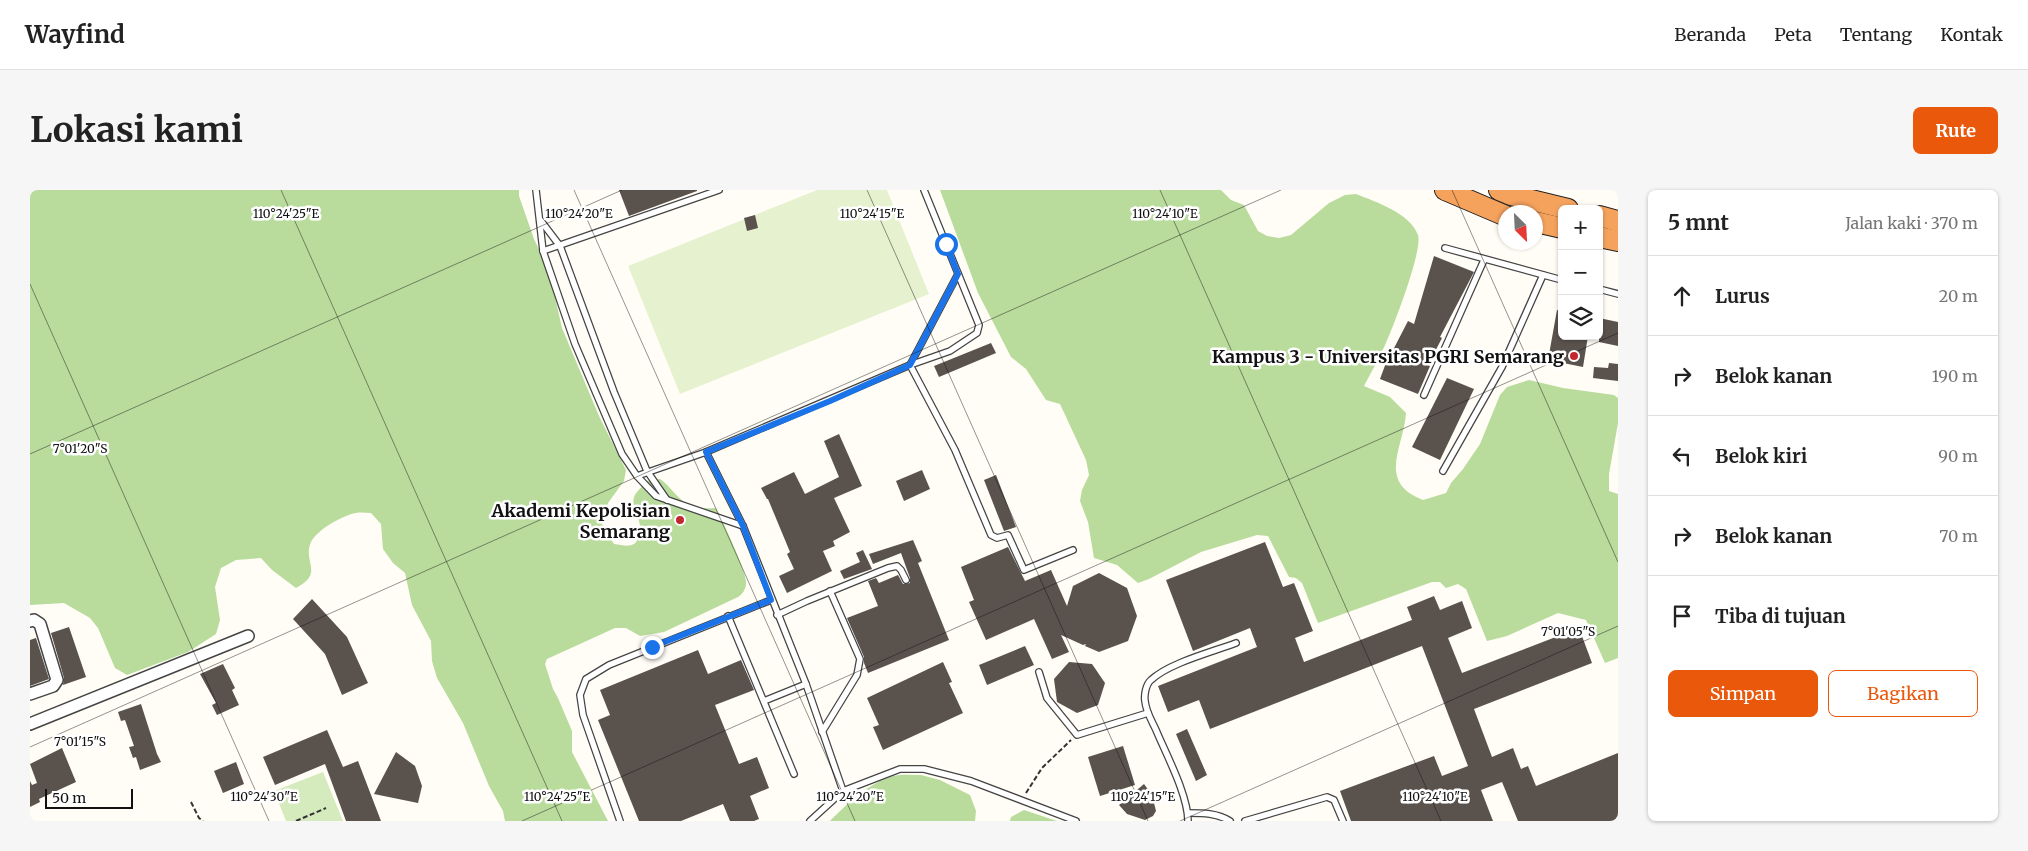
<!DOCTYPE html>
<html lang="id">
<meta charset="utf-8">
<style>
body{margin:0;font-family:Merriweather,serif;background:#f6f6f6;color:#222}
.controls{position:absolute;right:15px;top:15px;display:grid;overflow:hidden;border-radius:8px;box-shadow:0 1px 4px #0004}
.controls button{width:45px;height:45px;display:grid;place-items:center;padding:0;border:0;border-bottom:1px solid #e0e0e0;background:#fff;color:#222;font:25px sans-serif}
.compass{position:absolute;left:1468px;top:15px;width:45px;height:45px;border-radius:50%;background:#fff;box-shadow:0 1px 4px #0004;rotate:156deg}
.scale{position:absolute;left:15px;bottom:12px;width:88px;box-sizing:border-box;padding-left:5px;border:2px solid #111;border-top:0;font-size:14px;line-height:18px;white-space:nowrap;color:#111;-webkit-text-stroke:4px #fff;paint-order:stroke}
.stop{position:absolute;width:15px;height:15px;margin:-11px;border:4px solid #1a73e8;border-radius:50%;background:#fff}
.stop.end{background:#1a73e8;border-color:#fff;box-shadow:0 1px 5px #0008}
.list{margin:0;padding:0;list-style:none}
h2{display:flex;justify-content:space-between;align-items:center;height:65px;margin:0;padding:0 20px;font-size:21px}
h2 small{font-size:16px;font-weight:400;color:#767676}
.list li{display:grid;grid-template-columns:32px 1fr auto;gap:15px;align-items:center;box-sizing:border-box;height:80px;padding:0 20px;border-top:1px solid #e0e0e0}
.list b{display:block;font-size:19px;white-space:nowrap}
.list em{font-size:16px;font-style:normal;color:#767676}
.actions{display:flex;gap:10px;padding:15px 20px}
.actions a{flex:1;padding:11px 0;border:1px solid #ea580c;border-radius:8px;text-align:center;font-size:18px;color:#ea580c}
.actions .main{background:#ea580c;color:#fff}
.icon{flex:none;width:28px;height:28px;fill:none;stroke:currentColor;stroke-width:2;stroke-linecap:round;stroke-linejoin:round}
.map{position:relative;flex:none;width:1588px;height:631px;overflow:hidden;border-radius:8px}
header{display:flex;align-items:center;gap:30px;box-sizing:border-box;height:70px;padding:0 25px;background:#fff;border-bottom:1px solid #e0e0e0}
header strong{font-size:24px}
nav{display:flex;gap:28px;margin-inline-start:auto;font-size:18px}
.intro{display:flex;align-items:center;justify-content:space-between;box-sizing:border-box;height:120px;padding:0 30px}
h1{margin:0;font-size:35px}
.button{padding:12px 22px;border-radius:8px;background:#ea580c;color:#fff;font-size:18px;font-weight:700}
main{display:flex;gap:30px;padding:0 30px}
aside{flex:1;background:#fff;border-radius:8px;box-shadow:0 1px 4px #0004}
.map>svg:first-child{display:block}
.green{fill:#d5ebbd}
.forest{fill:#b9dc9c}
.pitch{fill:#e6f2cf}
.building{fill:#5a524d}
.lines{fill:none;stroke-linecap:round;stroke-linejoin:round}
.lane-casing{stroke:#444;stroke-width:8}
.street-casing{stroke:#444;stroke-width:14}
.highway-casing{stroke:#222;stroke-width:22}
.path{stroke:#333;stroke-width:2;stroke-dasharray:5 2.5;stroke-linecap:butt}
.lane{stroke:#fff;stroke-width:5.5}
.street{stroke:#fff;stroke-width:11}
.highway{stroke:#f5a25d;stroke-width:20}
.route{stroke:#1a73e8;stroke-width:6}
.ticks{fill:none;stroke:#111;stroke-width:1;stroke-opacity:0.45}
.poi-dot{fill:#c4262e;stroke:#fff;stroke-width:2}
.labels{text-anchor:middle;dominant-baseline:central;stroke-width:5;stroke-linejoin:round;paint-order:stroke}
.poi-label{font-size:18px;font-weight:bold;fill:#111;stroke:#fff;text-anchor:end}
.ticks-label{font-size:12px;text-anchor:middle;fill:#111;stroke:#fff;stroke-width:5;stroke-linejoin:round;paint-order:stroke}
</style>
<header>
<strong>Wayfind</strong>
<nav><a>Beranda</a><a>Peta</a><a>Tentang</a><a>Kontak</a></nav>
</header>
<div class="intro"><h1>Lokasi kami</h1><a class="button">Rute</a></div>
<main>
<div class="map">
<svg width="1588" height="631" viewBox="0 0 1588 631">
<rect width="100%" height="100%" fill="#fffdf5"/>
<polygon class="green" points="293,582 313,631 256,631 244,601"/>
<g class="forest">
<path d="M0,0H489V6L504,49L519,80L532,138L569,226L596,280L594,291L578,313L572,334L584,354C594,355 603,359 608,349C616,332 600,321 604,307C606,302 613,296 616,291L630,289C641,296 651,315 665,317C671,319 679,318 686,318C692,330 718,384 716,394C716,399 712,405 708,407L634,442L610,446L596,438H585L517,469L515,474L523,499L528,508L542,541V562L578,631H475L473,621L459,596L433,533L407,488L402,471L401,451L382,415L375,383L363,373L353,359L351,334L341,323C336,323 331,322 326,323C313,325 287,340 281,352C272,372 295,383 266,398L242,380L231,368L206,370L191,378L185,397L190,430L186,444L158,462L97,485L85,478L68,438L60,428L34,413L0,415Z"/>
<path d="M910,0H1191L1201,10L1214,15L1228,41L1237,46L1249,48L1261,45L1299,13L1315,5L1326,4C1346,12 1380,23 1388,45C1393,60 1363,138 1355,155C1349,169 1341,182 1334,196L1360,207L1376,223C1374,257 1346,292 1393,310L1416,303L1421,293L1433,279L1450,254L1470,205L1477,197L1499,190L1533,198L1584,205L1588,208V233L1579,284V301L1588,304V468L1575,473L1556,430L1528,423L1477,446L1457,451L1436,399L1428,394L1416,398L1410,392H1402L1288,433L1272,393L1266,388L1259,387L1238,346L1227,345L1171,362L1119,389L1108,393L1087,375L1064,368L1058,332L1050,311L1052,300L1059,285L1056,270L1030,214L1016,210L996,179L981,167L948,103Z"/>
<path d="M891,585L910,590L940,605L946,621L945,631H800C818,613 839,593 863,586C872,584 882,585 891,585Z"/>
<polygon points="994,620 1027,631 980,631 981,627"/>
</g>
<polygon class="pitch" points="787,0 857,0 899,104 650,204 598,76"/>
<g class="building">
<polygon points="589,0 667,0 667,1 599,26"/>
<polygon points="725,25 728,38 717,41 714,28"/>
<polygon points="1404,66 1444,82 1410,147 1412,148 1398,175 1400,176 1388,204 1350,189 1360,162 1362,162 1378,131 1384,134"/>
<polygon points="1527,120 1532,121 1532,146 1558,146 1553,177 1518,170"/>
<polygon points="1569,128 1588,132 1588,156 1569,152"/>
<polygon points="961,153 966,163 909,187 904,176"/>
<polygon points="1579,173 1588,174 1588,191 1563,188 1564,177 1578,178"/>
<polygon points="1417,188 1444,199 1410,270 1382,257"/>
<polygon points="809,244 832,296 804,308 820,342 803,351 805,356 793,361 802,381 757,403 749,386 764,379 757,364 760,362 738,309 737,309 731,298 764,282 775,304 809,287 794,251"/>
<polygon points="892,280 900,299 874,311 866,291"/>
<polygon points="966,285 986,337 974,341 954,290"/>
<polygon points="883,350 892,371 888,373 919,450 838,483 834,473 834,467 817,428 848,416 838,391 846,388 849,393 868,385 873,394 880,393 880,388 871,363 843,374 839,364"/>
<polygon points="1235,352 1253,397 1264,393 1283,441 1265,448 1274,472 1382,430 1377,417 1404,406 1410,420 1432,411 1442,438 1418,448 1432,483 1549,438 1562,473 1444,519 1462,567 1483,558 1491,579 1498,576 1506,596 1588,563 1588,631 1488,631 1472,592 1451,600 1463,631 1321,631 1310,601 1404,566 1412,586 1438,576 1392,456 1180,539 1169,510 1138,522 1128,496 1227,457 1220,438 1163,461 1136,390"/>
<polygon points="978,357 995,391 1021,380 1037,416 1043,396 1069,383 1097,398 1107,426 1098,451 1069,462 1055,456 1056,454 1053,455 1031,445 1039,462 1022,469 1004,429 956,450 939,412 944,410 931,377"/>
<polygon points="833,360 842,379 814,389 810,381 830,372 826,363"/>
<polygon points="282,409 317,447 338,493 312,505 295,464 263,429"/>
<polygon points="39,437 56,487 33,495 34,488 21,443"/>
<polygon points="6,448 19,489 0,496 0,450"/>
<polygon points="995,456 1004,475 957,495 949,475"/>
<polygon points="668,460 678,484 711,470 724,500 685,515 709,574 727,567 739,598 720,606 729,629 724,631 700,631 693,614 651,631 609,631 568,530 580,525 570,500"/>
<polygon points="913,472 922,492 919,493 933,523 853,560 843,537 849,535 837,508"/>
<polygon points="1039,472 1062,474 1075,493 1068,515 1047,523 1027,512 1024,489"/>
<polygon points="193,474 205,498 202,500 209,515 187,525 182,515 186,513 170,484"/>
<polygon points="111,514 127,564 131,572 110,580 106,567 103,568 99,557 104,556 95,530 91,531 88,522"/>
<polygon points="1157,539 1177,585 1166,591 1146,544"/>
<polygon points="297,540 313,577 328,571 351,631 316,631 295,574 245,595 233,567"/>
<polygon points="1093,556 1105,595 1070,606 1058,567"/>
<polygon points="32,558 46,592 9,609 10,612 0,617 0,591 2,595 7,593 0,574"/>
<polygon points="366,562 385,576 392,596 388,613 344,604"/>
<polygon points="206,572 214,594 193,603 184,581"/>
<polygon points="1114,594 1122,605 1126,621 1123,626 1115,630 1097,624 1089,615"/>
</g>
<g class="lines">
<defs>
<g id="lane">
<polyline points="506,0 513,61 545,154 592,264 607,286 626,306 713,336"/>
<polyline points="511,31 530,56 584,202 617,281 637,310"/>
<polyline points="1415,58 1532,90"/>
<polyline points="513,61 689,0"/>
<polyline points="928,84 880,175 925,260 961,345 967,348 978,345 994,380 1043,360"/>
<polyline points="1569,99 1588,104"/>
<polyline points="1394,205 1454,70"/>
<polyline points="676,262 713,336 776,494 813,601"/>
<polyline points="1413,281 1472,177 1513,85"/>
<polyline points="607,286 676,262 880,175 920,161 947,143 949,135 894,0"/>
<polyline points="747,425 777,411 858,378 867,376 871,380 876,390"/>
<polyline points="698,426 764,584"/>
<polyline points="1009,482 1017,508 1047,545 1118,523"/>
<polyline points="734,511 776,494"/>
<polyline points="792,542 827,485 830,469 800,401"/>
<path d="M1158,623C1173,623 1187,623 1200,631"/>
<polyline points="590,631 553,525 550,505 556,489 579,475 741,410"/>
<polyline points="780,631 813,601 870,579 894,579 941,591 1046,631"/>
<path d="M1158,631C1158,605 1136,564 1126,540C1122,531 1116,522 1115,511C1114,505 1116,494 1121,490C1139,473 1182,462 1206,453"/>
<polyline points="1215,631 1297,607 1304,610 1313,631"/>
</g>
<g id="street">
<polyline points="0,431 4,430 10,434 27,490 23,496 0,504"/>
<polyline points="0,534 218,446"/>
</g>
<g id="highway">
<polyline points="1415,0 1476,26"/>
<polyline points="1469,0 1481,5 1538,19"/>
<polyline points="1569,26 1588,31"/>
<polyline points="1506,32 1532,38"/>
<polyline points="1569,47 1588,51"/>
</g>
</defs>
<use href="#lane" class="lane-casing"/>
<use href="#street" class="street-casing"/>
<use href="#highway" class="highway-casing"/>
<g class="path">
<polyline points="996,603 1012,578 1041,550"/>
<polyline points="161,612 169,628 173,631"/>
<polyline points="266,631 296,618"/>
</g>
<use href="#lane" class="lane"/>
<use href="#street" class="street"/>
<use href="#highway" class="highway"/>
</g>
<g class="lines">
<polyline class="route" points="622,457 741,410 713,336 676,262 800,211 880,175 928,84 916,54"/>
</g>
<path class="ticks" d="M251,0L532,631M544,0L825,631M837,0L1118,631M1130,0L1411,631M1422,0L1588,372M0,94L239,631M0,264L592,0M0,557L1251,0M492,631L1588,143M1150,631L1588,436"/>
<g class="poi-dot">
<circle cx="1544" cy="166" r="5"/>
<circle cx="650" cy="330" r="5"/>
</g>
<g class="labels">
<g class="poi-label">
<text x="1534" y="166">Kampus 3 - Universitas PGRI Semarang</text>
<text x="640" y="320">Akademi Kepolisian<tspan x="640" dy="21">Semarang</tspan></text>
</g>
</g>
<g class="ticks-label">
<text x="256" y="28">110°24'25"E</text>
<text x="549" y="28">110°24'20"E</text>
<text x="1135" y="28">110°24'10"E</text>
<text x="842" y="28">110°24'15"E</text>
<text x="50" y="263">7°01'20"S</text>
<text x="1538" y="446">7°01'05"S</text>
<text x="50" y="556">7°01'15"S</text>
<text x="234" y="611">110°24'30"E</text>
<text x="527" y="611">110°24'25"E</text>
<text x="820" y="611">110°24'20"E</text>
<text x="1113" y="611">110°24'15"E</text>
<text x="1405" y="611">110°24'10"E</text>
</g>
</svg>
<div class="controls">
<button>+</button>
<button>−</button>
<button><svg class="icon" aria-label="layers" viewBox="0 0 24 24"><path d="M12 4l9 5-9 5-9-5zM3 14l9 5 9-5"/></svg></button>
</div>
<svg class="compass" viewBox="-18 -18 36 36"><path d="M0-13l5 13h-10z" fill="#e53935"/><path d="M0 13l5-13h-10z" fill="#767676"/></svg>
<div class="scale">50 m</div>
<div class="stop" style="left:916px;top:54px"></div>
<div class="stop end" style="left:622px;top:457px"></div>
</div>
<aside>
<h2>5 mnt<small>Jalan kaki · 370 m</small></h2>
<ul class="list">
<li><svg class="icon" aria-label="ahead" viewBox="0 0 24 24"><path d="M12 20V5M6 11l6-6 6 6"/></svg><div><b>Lurus</b></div><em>20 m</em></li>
<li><svg class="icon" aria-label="right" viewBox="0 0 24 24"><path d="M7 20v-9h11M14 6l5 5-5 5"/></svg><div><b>Belok kanan</b></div><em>190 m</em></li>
<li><svg class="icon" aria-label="left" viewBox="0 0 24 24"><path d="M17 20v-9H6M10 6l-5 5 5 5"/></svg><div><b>Belok kiri</b></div><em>90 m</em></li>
<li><svg class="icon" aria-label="right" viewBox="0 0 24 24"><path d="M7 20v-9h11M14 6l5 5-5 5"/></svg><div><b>Belok kanan</b></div><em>70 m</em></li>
<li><svg class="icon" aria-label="arrive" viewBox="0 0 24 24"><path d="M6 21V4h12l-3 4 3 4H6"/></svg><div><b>Tiba di tujuan</b></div></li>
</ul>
<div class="actions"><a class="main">Simpan</a><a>Bagikan</a></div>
</aside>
</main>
